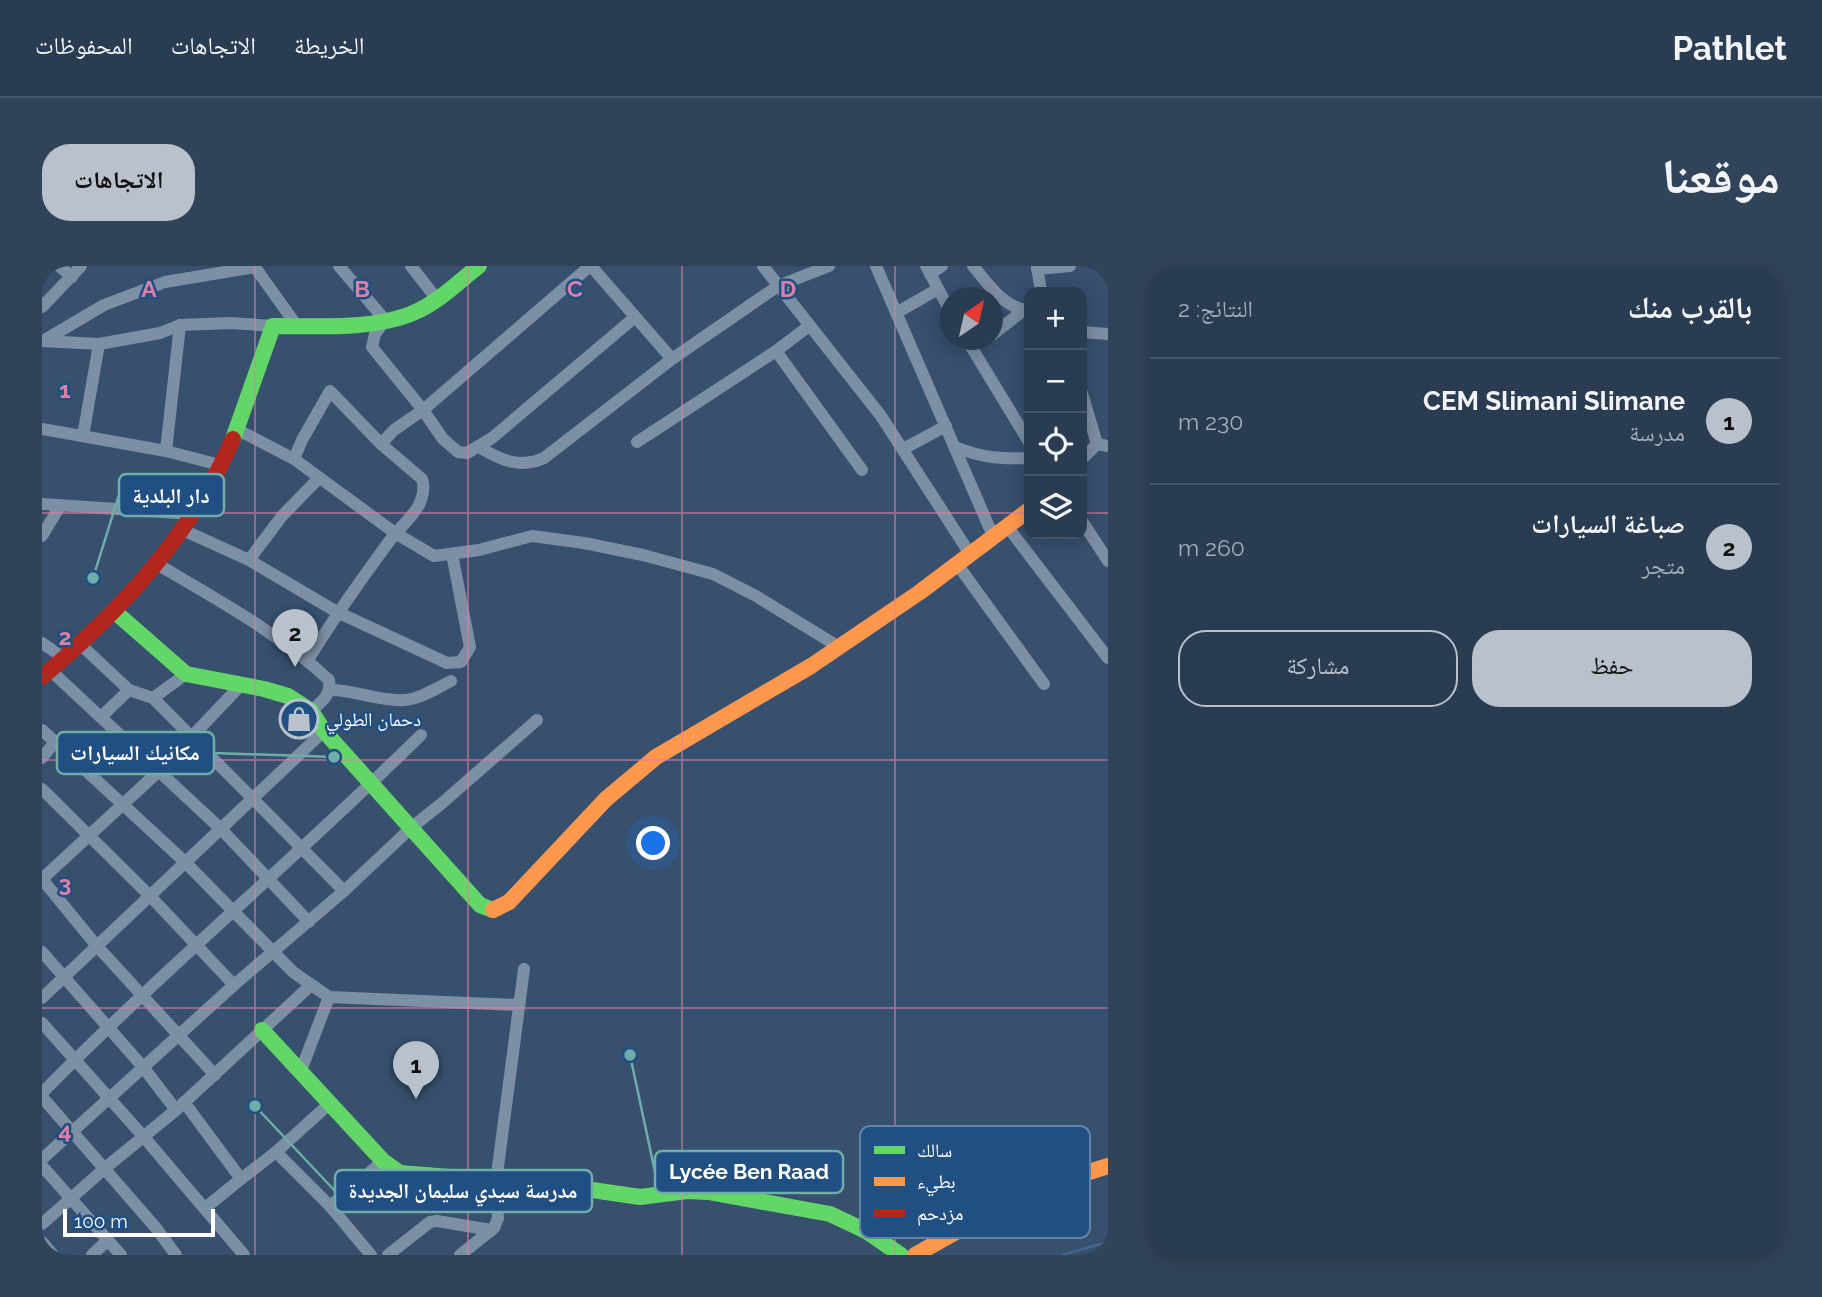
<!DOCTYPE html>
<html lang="ar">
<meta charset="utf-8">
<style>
body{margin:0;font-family:Raleway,"Noto Naskh Arabic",sans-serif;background:#314359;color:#f1f3f6;direction:rtl}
.controls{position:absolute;right:21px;top:21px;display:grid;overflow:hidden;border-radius:14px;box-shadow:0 4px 18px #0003}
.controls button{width:63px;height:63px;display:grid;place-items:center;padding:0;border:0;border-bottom:2px solid #455669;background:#293c52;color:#f1f3f6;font:35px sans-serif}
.compass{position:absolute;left:898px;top:21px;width:63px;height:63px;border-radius:50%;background:#293c52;box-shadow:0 4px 18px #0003;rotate:34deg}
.scale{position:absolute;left:21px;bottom:18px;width:152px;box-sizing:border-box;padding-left:7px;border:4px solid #fff;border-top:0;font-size:19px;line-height:24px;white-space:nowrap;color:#fff;-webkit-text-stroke:5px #204f84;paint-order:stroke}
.you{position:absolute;left:612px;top:578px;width:24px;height:24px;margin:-18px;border:5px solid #fff;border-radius:50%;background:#1a73e8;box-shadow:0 0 0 10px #1a73e833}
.badge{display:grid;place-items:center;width:46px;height:46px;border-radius:50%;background:#b9c2cc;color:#111;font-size:23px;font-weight:700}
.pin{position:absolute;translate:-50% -58px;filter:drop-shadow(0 2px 4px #0008)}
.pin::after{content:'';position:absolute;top:37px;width:24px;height:21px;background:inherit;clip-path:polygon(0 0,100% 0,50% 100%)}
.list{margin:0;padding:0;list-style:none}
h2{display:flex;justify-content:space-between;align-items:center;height:91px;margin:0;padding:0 28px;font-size:30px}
h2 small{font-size:23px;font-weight:400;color:#a5adb8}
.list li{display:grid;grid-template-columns:46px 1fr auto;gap:21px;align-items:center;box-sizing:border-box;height:126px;padding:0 28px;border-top:2px solid #455669}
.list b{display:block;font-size:26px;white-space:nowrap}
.list p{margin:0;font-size:23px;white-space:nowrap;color:#a5adb8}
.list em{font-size:23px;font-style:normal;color:#a5adb8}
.actions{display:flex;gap:14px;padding:21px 28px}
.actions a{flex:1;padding:16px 0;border:2px solid #b9c2cc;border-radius:28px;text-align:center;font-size:24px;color:#b9c2cc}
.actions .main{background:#b9c2cc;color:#111}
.icon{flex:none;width:38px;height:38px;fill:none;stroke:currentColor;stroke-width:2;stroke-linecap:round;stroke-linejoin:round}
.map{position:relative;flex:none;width:1066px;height:989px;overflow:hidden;direction:ltr;border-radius:28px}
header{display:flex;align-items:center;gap:42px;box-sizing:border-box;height:98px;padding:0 35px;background:#293c52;border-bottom:2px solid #455669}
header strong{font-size:33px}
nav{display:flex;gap:38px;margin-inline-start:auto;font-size:24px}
.intro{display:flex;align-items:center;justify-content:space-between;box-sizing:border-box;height:168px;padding:0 42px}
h1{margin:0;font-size:49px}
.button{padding:18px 32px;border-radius:28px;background:#b9c2cc;color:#111;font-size:24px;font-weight:700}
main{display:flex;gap:42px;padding:0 42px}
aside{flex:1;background:#293c52;border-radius:28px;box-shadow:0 4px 18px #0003}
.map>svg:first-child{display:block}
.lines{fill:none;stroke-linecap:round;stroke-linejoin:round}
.stream{stroke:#46678c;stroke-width:2.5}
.street{stroke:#7d8fa4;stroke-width:12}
.fast{stroke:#63d668;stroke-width:16}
.slow{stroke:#ff974d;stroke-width:16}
.jam{stroke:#b3261e;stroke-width:16}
.grid{fill:none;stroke:#dd80a5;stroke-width:2;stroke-opacity:0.55}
.labels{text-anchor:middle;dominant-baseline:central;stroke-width:5;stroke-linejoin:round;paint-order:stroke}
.poi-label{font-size:19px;fill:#fff;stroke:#204f84;text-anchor:start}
.key{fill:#204f84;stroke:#6384a9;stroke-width:2}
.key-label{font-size:19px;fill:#fff}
.grid-label{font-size:23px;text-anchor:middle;font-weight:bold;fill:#dd80a5;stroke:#204f84;stroke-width:5;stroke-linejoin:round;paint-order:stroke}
.leader{fill:none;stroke:#6fada8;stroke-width:2.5}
.callout-dot{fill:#6fada8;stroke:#204f84;stroke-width:2.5}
.callout{fill:#204f84;stroke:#6fada8;stroke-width:2.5}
.callout-label{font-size:21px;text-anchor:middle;font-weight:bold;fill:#fff}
</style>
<header>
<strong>Pathlet</strong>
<nav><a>الخريطة</a><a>الاتجاهات</a><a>المحفوظات</a></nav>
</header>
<div class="intro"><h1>موقعنا</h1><a class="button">الاتجاهات</a></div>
<main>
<aside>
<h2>بالقرب منك<small>النتائج: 2</small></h2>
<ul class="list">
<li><span class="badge">1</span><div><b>CEM Slimani Slimane</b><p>مدرسة</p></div><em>230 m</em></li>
<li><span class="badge">2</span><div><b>صباغة السيارات</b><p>متجر</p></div><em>260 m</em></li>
</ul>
<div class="actions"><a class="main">حفظ</a><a>مشاركة</a></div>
</aside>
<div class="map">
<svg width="1066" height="989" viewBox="0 0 1066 989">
<rect width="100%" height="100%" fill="#37506e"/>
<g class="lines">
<polyline class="stream" points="1020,989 1066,976"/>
<g class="street">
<polyline points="17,0 30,11"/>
<polyline points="212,0 255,60"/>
<polyline points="297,0 343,54 333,68 330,81 381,144 401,173 416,186 425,187 450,172 592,52"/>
<polyline points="369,0 394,32"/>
<polyline points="549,0 630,93"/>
<polyline points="721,0 839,150 928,288"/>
<polyline points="834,0 951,270"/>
<polyline points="884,0 908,45"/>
<path d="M931,0C947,19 961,41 987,45"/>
<polyline points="995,0 999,26"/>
<polyline points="995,3 1028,0"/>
<polyline points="888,8 900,0"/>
<polyline points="0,41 39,0"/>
<polyline points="854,47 896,23"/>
<polyline points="1040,66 1066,68"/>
<polyline points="950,69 982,44"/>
<polyline points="925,74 987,176"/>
<polyline points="0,75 57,78 118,67 138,59 189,57 231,60"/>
<polyline points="1,75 62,39 123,16 213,1"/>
<polyline points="734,85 820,204"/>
<polyline points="1040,127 1055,178"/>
<polyline points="0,163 124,185 178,199"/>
<polyline points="194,163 252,193 353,267 392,290 437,284 490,270 542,277 601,289 671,308 714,330 797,381"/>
<polyline points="41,170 57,78"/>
<polyline points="595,176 734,85 767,60"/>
<polyline points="339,178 352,164 381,144 548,0"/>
<path d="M437,181C458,194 478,203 502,192L630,93L736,20L787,0"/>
<path d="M913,181C941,192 958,193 987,192"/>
<polyline points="861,183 904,160"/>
<polyline points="124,185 138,59"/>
<path d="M252,193L260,174L288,125L339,178L380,213C383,221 381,230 377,239C370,252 355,264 346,277C318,315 291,353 266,394"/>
<polyline points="1040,193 1055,178 1066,180"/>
<polyline points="0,238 150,248"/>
<polyline points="1040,255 1066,295"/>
<polyline points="965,260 1066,392"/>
<polyline points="141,264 207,294 295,346 405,397 419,396 428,381 410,288"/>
<polyline points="0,270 18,240"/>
<polyline points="207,294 240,250 277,212"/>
<path d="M115,298C174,333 237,367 287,414C289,430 280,435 269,445"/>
<polyline points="915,298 1002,418"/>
<polyline points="0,377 22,392"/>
<polyline points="38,378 87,424 111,432 302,625"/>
<polyline points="8,404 180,564 267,656"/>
<path d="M289,424C313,424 339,436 362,434C378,433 395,422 409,415"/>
<polyline points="111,432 144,408"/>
<polyline points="60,450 87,424"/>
<polyline points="0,464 143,596 251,706 287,731 476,739"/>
<polyline points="0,492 14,475"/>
<polyline points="0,523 108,630 192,719"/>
<polyline points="0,686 101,801 134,844"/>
<polyline points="0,732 282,465"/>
<polyline points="0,757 101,870 202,989"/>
<polyline points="258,807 287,731"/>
<polyline points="173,809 54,679 0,613 117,505 199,419"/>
<path d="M0,827C122,703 255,591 379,469"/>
<polyline points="0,831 114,962 134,989"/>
<polyline points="142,836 199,913 234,886 287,838"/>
<polyline points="234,886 288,940 329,989"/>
<polyline points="0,893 192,719 302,625 370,561 399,538 495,454"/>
<polyline points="0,900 79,989"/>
<polyline points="288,940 341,895"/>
<polyline points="163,942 199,913"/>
<polyline points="0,958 62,903 134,844 268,720"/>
<polyline points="0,976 11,989"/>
<polyline points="50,989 66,974"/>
<polyline points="346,989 388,956 395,955 449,964"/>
<polyline points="418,989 452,962 456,952 454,916 482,703"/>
</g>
<g class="fast">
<path d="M191,173L231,60C274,60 331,64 371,47C396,37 416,16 437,0"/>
<polyline points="72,345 144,408 222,423 246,430 269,445 282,465 438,639 451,644"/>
<polyline points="220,764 341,895 358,907 523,920 598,931 645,925 666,926 788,948 824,965 859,989"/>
</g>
<g class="slow">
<polyline points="451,644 467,636 564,533 614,491 769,400 878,326 987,244"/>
<polyline points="873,989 987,925 1066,900"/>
</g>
<path class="jam" d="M0,411C79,345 150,268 191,173"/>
</g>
<path class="grid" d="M213,0V989M426,0V989M640,0V989M853,0V989M0,247H987M1040,247H1066M0,494H1066M0,742H1066"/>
<defs>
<symbol id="shop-ring" viewBox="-11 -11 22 22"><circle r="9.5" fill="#204f84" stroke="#b9c2cc" stroke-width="1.5"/><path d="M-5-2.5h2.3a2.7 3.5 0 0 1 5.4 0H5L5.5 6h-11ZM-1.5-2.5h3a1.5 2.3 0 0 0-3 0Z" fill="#b9c2cc"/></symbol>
</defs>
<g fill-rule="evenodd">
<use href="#shop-ring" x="235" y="431" width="44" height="44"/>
</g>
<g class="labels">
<g class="poi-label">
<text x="284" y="453">دحمان الطولي</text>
</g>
</g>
<rect x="818" y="860" width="230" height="112" rx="10" class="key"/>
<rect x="832" y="880" width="31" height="8" fill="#63d668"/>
<rect x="832" y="911" width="31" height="9" fill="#ff974d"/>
<rect x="832" y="943" width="31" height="8" fill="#b3261e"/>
<g class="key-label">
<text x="875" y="891">سالك</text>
<text x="875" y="922">بطيء</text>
<text x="875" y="954">مزدحم</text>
</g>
<g class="grid-label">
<text x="107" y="31">A</text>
<text x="320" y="31">B</text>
<text x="533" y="31">C</text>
<text x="746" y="31">D</text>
<text x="23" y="132">1</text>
<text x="23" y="379">2</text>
<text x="23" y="626">3</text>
<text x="23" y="873">4</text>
</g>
<path class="leader" d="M51 312L77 229M292 491L172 487M588 789L613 906M213 840L293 925"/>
<g class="callout-dot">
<circle cx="51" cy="312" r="7"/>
<circle cx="292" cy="491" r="7"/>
<circle cx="588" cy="789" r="7"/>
<circle cx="213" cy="840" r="7"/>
</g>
<g class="callout">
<rect x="77" y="208" width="105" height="42" rx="7"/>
<rect x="15" y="466" width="157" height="42" rx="7"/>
<rect x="613" y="885" width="188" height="42" rx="7"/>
<rect x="293" y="904" width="257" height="42" rx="7"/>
</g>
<g class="callout-label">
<text x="129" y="237">دار البلدية</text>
<text x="93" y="494">مكانيك السيارات</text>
<text x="707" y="913">Lycée Ben Raad</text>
<text x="421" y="932">مدرسة سيدي سليمان الجديدة</text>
</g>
</svg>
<div class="controls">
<button>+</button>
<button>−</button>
<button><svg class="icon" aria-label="locate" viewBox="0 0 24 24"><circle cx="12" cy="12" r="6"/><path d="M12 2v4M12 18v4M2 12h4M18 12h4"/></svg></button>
<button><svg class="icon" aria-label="layers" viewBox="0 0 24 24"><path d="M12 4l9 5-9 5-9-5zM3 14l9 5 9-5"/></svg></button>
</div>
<svg class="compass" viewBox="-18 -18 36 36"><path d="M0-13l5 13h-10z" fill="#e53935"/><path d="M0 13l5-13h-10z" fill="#a5adb8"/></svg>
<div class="scale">100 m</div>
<div class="you"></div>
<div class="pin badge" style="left:374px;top:833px">1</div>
<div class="pin badge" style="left:253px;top:401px">2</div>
</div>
</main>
